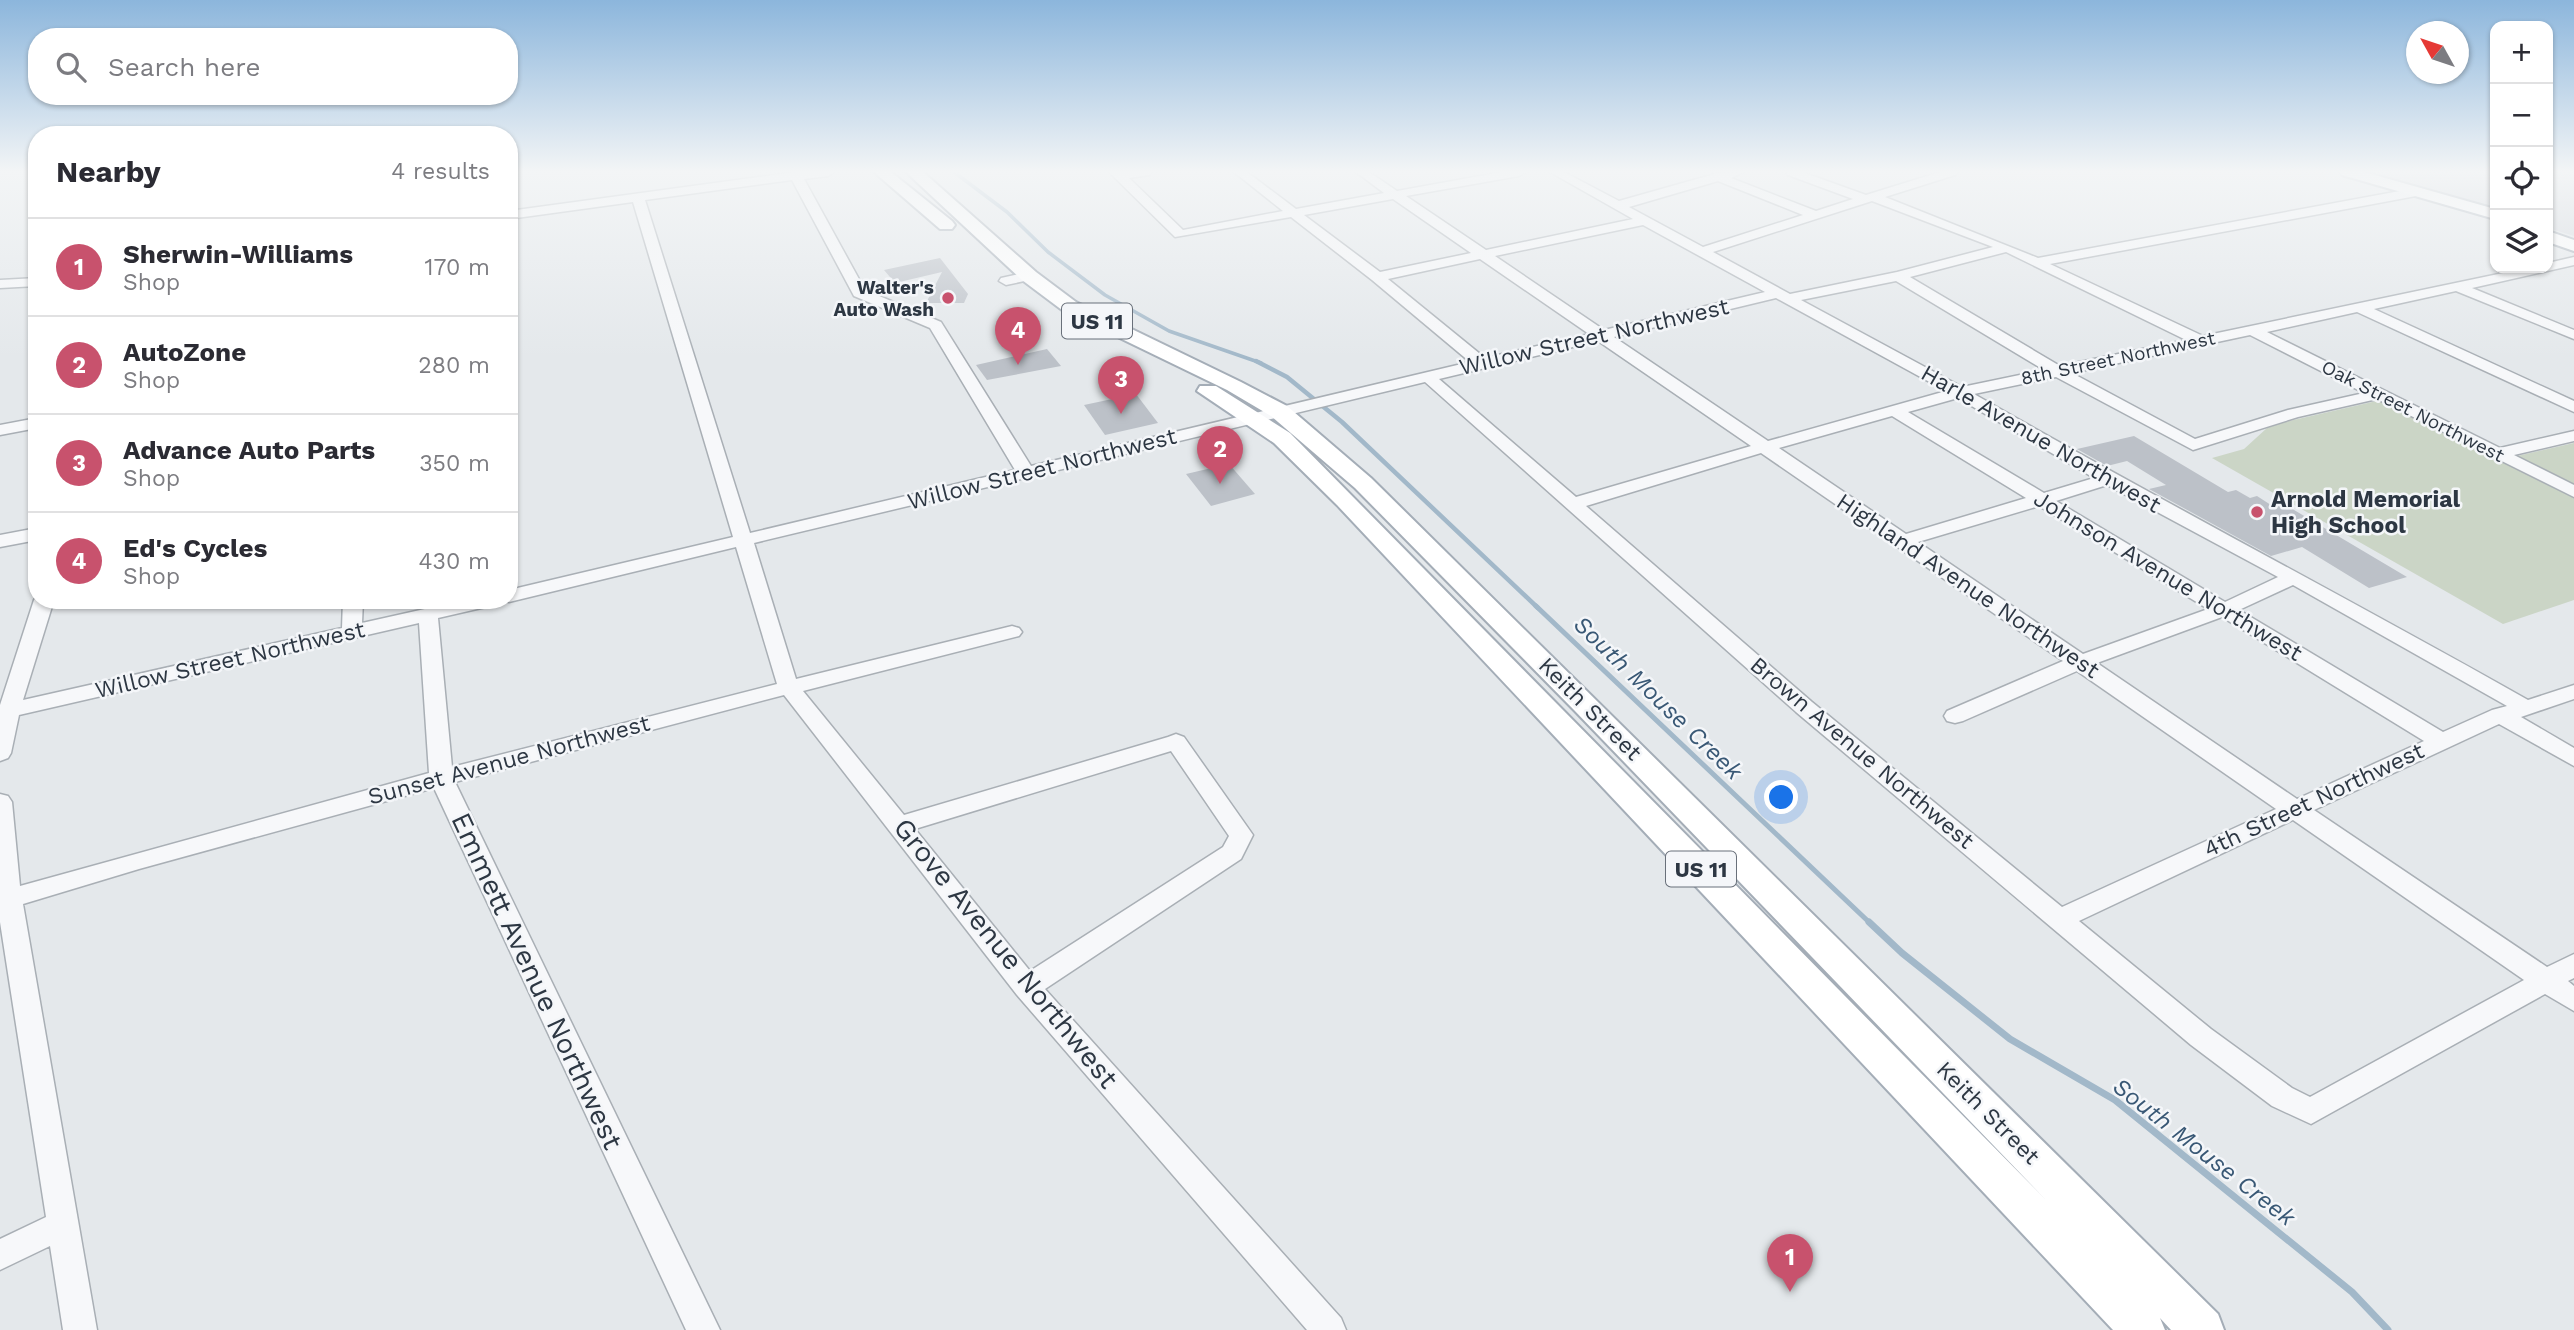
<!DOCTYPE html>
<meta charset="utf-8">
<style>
body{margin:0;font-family:"Work Sans",sans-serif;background:#f2f2f3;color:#2b2b33}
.controls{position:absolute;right:21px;top:21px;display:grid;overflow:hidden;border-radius:14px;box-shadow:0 2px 5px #0004}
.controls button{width:63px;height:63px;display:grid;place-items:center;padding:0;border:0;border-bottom:2px solid #e1e1e2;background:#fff;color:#2b2b33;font:35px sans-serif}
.compass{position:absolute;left:2406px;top:21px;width:63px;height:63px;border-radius:50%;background:#fff;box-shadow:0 2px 5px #0004;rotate:310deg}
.you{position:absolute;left:1782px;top:798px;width:24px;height:24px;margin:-18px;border:5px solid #fff;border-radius:50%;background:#1a73e8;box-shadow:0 0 0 10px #1a73e833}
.badge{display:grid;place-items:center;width:46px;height:46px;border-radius:50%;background:#c8526d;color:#fff;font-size:23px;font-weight:700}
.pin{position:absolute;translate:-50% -58px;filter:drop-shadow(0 2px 4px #0008)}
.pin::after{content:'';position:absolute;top:37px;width:24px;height:21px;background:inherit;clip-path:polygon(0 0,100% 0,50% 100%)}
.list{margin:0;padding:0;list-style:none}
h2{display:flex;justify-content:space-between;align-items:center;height:91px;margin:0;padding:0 28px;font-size:30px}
h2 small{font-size:23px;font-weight:400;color:#7c7c81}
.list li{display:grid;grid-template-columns:46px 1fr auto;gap:21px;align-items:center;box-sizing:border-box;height:98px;padding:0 28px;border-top:2px solid #e1e1e2}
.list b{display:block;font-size:26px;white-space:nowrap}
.list p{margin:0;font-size:23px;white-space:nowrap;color:#7c7c81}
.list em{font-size:23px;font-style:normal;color:#7c7c81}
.icon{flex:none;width:38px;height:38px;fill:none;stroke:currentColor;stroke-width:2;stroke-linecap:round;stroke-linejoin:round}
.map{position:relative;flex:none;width:2574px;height:1330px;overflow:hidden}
.search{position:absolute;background:#fff;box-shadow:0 2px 5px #0004;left:28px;top:28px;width:490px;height:77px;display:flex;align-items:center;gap:18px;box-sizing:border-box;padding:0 24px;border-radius:28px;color:#7c7c81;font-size:26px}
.panel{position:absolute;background:#fff;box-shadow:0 2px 5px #0004;left:28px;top:126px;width:490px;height:483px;border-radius:28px}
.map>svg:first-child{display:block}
.built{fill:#d3d7dd}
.green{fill:#cbd5c6}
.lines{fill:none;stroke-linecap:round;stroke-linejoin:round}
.stream-far3{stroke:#a2b8c9;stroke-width:3.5}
.stream-far2{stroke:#a2b8c9;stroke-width:4.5}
.stream-far1{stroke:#a2b8c9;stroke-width:5}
.stream{stroke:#a2b8c9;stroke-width:7}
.building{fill:#bcc1c8}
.minor-casing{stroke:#a9afb5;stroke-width:3}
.major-casing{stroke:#a4adb7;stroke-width:4}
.minor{fill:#f7f8fa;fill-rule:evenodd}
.major{fill:#fff;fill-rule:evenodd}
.poi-dot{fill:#c8526d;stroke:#f4f6f9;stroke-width:2.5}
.labels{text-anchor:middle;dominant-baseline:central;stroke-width:5;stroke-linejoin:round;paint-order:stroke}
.far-poi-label{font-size:19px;font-weight:bold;fill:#2d3743;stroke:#f4f6f9;text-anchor:end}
.far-street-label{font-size:19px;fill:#2d3743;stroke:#f4f6f9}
.shield{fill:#f4f6f9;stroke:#69707a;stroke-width:2}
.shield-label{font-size:21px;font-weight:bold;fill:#2d3743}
.street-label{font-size:23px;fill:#2d3743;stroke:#f4f6f9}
.poi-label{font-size:23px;font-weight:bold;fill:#2d3743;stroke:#f4f6f9;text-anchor:start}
.water-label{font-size:24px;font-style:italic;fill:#395875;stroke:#f4f6f9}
.near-street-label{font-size:28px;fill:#2d3743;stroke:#f4f6f9}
</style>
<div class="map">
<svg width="2574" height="1330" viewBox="0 0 2574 1330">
<rect width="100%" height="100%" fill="#e4e8eb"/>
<g class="built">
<polygon points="2349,172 2495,172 2495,213"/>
<polygon points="2548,172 2574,172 2574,236 2548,228"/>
</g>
<polygon class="green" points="2381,400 2500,460 2574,443 2574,600 2503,624 2212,458 2244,449 2267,428 2281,423"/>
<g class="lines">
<polyline class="stream-far3" points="954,172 1007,212 1048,252 1105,295 1169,331 1261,363"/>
<polyline class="stream-far2" points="1256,361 1287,377 1342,422 1538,608"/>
<polyline class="stream-far1" points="1536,606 1871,924"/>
<polyline class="stream" points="1869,922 1902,953 2010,1039 2115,1100 2352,1292 2388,1330"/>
</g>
<g class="building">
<polygon points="940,258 968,294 964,303 926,303 942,272 895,283 884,270"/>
<polygon points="1047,349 1061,366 987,380 976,365"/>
<polygon points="1136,394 1158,423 1105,435 1084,405"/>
<polygon points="2134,436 2228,492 2236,490 2250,498 2257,496 2274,507 2284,504 2407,577 2369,588 2302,547 2271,556 2149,489 2166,485 2127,461 2107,466 2077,449"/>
<polygon points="1229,464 1255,494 1211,506 1186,474"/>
</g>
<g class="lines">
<defs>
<g id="minor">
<path d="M796,172H834L828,176L804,179L865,290L941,322L1031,466L1470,362L1372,280L1291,217L1175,237L1109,172H1151L1149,175L1129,178L1183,230L1283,211L1234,172H1247L1296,209L1384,193L1356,172H1369L1397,191L1502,172H1525L1519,176L1406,196L1486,250L1633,219L1550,172H1564L1619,201L1718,173L1744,172L1731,178L1816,211L1853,199L1788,175L1786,172H1802L1866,195L1940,172H1957L1955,175L1885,197L2038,258L2416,188L2422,192L2416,196L2050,264L2203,336L2527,268H2548V263L2574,257V265L2472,288L2574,330V339L2456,291L2374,309L2574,401V412L2357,312L2267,332L2500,448L2574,431V441L2514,455L2574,485V497L2377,399L2298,417L2193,450L2056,377L1974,394C2157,499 2344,596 2528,700L2574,685V699L2521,717L2574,748V766L2499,724L2314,810L2547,967L2574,954V978L2568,981L2574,986V1011L2545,994L2311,1124L2272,1106L2191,1045L1796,712L1425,382L754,543L796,679L1012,626L1019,628L1022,632L1019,636L803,691L904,815L1168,737L1176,734L1184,737L1253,835L1241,859L1045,989L1341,1318L1346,1330H1307L1017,995L784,695L455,782L720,1330H686L434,788L139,869L23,904L97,1330H63L50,1246L0,1270V1239L46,1217L0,922V794L8,796L12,802L20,886L429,773L419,623L19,715L11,753L8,758L0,761V705L34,600L37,596V600H54L23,700L342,628L343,600H363L362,623L465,600H502L499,604L438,618L452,767L777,684L736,547L509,602L502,600H509V590L733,537L633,202L509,219V211ZM792,180L854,296L930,328L1015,470L750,533L645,200ZM1718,181L1803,215L1703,247L1629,207ZM1393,199L1471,253L1380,272L1304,215ZM1872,201L1993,247L1897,272L1790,294L1713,252ZM1643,225L1765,292L1604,330L1495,256ZM2006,252L2186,340L2060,366L1910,277ZM1480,259L1589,334L1485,358L1388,279ZM1896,281L2044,370L1962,387L1801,300ZM1776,298L1946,391L1768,441L1614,337ZM2250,335L2364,393L2288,410L2195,439L2072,373ZM1598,341L1751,446L1576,497L1439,379ZM1958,398L2094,478L2044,493L1908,412ZM1892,416L2026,498L1906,534L1779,448ZM1761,453L2063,661L1947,711L1944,716L1947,721L1955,723L1963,721L2077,671L2276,809L2062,907L1812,702L1586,506ZM2107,485L2278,577L2225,602L2056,501ZM2039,506L2208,609L2083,654L1918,542ZM2293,585L2507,706L2492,710L2443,732L2239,610ZM2222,617L2424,741L2297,799L2097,663ZM1171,751L1229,836L1223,847L1030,971L915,829ZM2293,820L2524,980L2310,1097L2292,1088L2211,1029L2079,921Z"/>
<polygon points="1029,272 1036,276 1034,279 1006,285 999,281 1001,278"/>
<polygon points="37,278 37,286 0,288 0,280"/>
<polygon points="37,418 37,428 0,435 0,425"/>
<polygon points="37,528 37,540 0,547 0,535"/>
</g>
<g id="major">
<polygon points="874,172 891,172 952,221 955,225 952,229 940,229"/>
<polygon points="906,172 923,172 1036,272 1076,302 1241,382 1287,406 1371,478 2218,1314 2224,1330 2171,1330 2160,1318 2165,1330 2113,1330 1337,505 1274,443 1197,391 1200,386 1216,386 1290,433 2048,1202 1574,710 1355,488 1271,416 1227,390 1062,310 1022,280"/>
<polygon points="2340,172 2364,172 2495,209 2495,219 2342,175"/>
<polygon points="2548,231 2574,240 2574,251 2548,242"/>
</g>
</defs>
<use href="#minor" class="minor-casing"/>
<use href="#major" class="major-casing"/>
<use href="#minor" class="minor"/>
<use href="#major" class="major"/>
</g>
<linearGradient id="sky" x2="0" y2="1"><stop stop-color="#8cb6dc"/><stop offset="0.48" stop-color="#f3f5f6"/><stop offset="1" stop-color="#f3f5f6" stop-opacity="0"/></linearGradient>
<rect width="2574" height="358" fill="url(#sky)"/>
<g class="poi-dot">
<circle cx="948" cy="298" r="7"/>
<circle cx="2257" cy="512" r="7"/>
</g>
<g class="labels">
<g class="far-poi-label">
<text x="934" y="287">Walter's<tspan x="934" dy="22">Auto Wash</tspan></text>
</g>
<g class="far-street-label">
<text transform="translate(2118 358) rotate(-12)">8th Street Northwest</text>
<text transform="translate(2413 411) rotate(27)">Oak Street Northwest</text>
</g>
<g class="shield">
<rect x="1062" y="303.5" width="70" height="35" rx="5"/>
<rect x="1666" y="851.5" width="70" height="35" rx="5"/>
</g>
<g class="shield-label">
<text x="1097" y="321">US 11</text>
<text x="1701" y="869">US 11</text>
</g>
<g class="street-label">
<text transform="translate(1594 337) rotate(-13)">Willow Street Northwest</text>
<text transform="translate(2041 439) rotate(30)">Harle Avenue Northwest</text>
<text transform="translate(1042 469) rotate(-14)">Willow Street Northwest</text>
<text transform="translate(2168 576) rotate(31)">Johnson Avenue Northwest</text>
<text transform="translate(1968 586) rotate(34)">Highland Avenue Northwest</text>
<text transform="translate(230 660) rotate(-13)">Willow Street Northwest</text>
<text transform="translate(1590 709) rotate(45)">Keith Street</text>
<text transform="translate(1862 753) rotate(40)">Brown Avenue Northwest</text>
<text transform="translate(509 760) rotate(-15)">Sunset Avenue Northwest</text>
<text transform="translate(2314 800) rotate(-25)">4th Street Northwest</text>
<text transform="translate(1988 1113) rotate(45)">Keith Street</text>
</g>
<g class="poi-label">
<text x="2271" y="499">Arnold Memorial<tspan x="2271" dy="26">High School</tspan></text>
</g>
<g class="water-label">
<text transform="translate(1658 698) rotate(44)">South Mouse Creek</text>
<text transform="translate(2204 1152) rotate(38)">South Mouse Creek</text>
</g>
<g class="near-street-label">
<text transform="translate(1006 953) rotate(51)">Grove Avenue Northwest</text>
<text transform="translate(537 981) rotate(65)">Emmett Avenue Northwest</text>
</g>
</g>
</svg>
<div class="controls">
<button>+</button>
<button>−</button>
<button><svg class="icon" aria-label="locate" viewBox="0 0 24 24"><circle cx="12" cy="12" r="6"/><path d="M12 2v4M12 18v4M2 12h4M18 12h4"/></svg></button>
<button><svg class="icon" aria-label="layers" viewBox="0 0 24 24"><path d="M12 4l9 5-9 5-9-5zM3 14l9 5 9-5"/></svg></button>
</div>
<svg class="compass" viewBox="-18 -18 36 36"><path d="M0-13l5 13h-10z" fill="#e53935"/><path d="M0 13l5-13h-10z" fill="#7c7c81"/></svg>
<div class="you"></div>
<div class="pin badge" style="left:1790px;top:1292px">1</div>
<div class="pin badge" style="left:1220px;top:484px">2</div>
<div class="pin badge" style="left:1121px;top:414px">3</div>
<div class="pin badge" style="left:1018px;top:365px">4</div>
<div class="search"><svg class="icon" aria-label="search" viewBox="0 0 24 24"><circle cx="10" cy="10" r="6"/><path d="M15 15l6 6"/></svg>Search here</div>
<section class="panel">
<h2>Nearby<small>4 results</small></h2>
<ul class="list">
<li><span class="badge">1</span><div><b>Sherwin-Williams</b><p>Shop</p></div><em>170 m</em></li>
<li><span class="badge">2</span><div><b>AutoZone</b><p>Shop</p></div><em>280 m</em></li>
<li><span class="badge">3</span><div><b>Advance Auto Parts</b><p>Shop</p></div><em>350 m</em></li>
<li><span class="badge">4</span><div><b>Ed's Cycles</b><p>Shop</p></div><em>430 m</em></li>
</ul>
</section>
</div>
